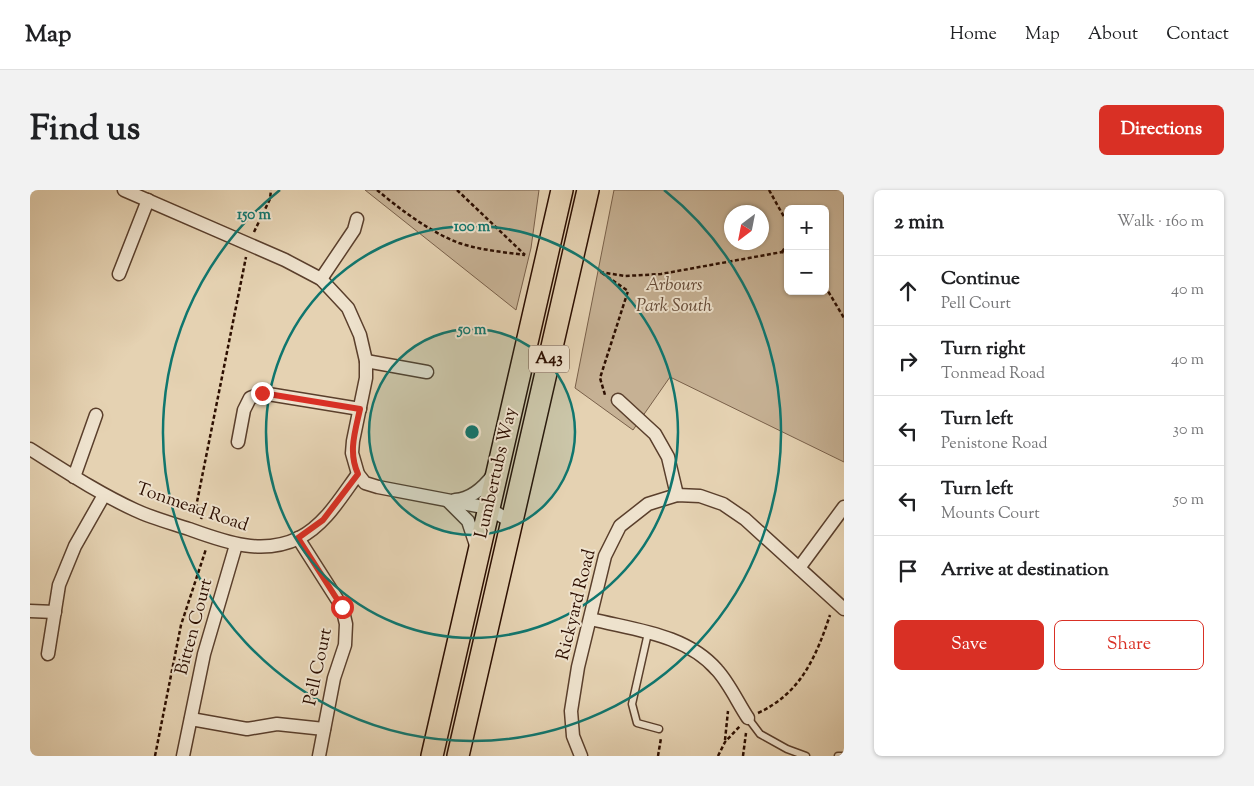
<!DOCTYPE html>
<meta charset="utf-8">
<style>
body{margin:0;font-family:"Sorts Mill Goudy",serif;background:#f2f2f2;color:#202124}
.controls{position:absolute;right:15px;top:15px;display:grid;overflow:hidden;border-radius:8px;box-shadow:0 1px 4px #0004}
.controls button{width:45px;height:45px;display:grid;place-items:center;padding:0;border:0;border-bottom:1px solid #e0e0e0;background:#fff;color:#202124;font:25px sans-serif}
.compass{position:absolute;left:694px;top:15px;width:45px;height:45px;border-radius:50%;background:#fff;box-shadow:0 1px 4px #0004;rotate:212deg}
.stop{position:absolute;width:15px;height:15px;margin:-11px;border:4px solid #d93025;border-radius:50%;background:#fff}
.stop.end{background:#d93025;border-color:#fff;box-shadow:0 1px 5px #0008}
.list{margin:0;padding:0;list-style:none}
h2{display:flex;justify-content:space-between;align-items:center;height:65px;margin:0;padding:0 20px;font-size:21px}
h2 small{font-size:16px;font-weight:400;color:#757577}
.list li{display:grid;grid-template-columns:32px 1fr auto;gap:15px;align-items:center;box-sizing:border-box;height:70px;padding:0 20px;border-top:1px solid #e0e0e0}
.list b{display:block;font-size:19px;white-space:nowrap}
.list p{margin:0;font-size:16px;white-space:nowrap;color:#757577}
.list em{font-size:16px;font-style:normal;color:#757577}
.actions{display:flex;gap:10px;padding:15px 20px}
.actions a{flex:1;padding:11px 0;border:1px solid #d93025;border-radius:8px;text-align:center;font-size:18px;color:#d93025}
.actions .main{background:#d93025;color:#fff}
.icon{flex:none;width:28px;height:28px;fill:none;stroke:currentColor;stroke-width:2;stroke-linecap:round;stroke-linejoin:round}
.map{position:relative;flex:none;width:814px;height:566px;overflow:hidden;border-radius:8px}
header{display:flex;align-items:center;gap:30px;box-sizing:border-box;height:70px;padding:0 25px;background:#fff;border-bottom:1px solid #e0e0e0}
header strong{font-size:24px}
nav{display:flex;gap:28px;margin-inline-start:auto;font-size:18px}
.intro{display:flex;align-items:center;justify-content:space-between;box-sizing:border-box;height:120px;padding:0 30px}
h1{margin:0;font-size:35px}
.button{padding:12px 22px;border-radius:8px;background:#d93025;color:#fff;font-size:18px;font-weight:700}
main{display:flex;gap:30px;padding:0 30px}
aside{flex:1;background:#fff;border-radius:8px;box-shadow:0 1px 4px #0004}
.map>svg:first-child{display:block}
.green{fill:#c6b194;stroke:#79604a;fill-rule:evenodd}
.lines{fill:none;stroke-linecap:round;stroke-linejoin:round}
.service-casing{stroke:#5a3f2c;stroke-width:9}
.minor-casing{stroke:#5a3f2c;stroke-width:15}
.trunk-casing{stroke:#2c0e00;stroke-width:24}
.path{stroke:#2c0e00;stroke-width:2.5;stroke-dasharray:4 2.5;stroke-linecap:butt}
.service{stroke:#eee2cd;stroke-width:6}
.minor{stroke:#eee2cd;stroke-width:12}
.trunk{stroke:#e5d2b2;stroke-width:21}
.route{stroke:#d93025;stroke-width:6}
.ring{fill:none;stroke:#0f766e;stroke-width:2.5}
.labels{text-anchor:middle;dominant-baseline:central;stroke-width:4;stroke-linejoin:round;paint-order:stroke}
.shield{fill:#eee2cd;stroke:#664e3e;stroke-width:1}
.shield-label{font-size:16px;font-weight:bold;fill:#2c0e00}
.park-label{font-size:18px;font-style:italic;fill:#624734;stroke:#eee2cd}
.street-label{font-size:18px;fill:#2c0e00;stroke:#eee2cd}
.centre{fill:#0f766e;stroke:#eee2cd;stroke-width:2.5}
.ring-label{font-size:15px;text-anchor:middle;font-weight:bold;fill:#0f766e;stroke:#eee2cd;stroke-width:4;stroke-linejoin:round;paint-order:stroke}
</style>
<header>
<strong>Map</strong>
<nav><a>Home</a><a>Map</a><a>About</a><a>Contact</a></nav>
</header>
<div class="intro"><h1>Find us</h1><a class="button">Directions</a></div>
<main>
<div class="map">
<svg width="814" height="566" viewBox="0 0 814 566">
<rect width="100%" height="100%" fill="#e5d2b2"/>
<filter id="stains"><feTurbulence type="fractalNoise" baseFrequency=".004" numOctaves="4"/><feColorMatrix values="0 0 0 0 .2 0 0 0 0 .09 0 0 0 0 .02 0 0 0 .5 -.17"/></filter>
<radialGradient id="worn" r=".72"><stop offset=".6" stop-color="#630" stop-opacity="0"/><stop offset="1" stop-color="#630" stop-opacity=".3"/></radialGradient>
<g class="green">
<polygon points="335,0 509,0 501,58 486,120"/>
<path d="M584,0H814V272L640,187L603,240L545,198ZM758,19H795V101H758ZM702,22H732V52H702Z"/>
</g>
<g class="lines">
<defs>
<g id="service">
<polyline points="618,443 602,514 607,533 629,539"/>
<polyline points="718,528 730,544 757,559 776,566"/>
<polyline points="808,566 813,566"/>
</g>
<g id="minor">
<polyline points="94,0 255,70 291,89 318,118 330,145 336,171 336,188 323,251 322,263 328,284 335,293 348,297 458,318 475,328 480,337"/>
<polyline points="89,84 118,10"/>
<polyline points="291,89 324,40 327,29"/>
<polyline points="336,171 397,182"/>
<polyline points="588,210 625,244 638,267 647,305"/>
<polyline points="208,252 214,220 220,208 232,203 330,219"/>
<path d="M0,259C35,281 68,303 105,320C122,328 141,333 159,339C195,352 232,366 269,348C295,335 311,307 328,284"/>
<polyline points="44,287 66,225"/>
<path d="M425,310C441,309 454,297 463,285"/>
<polyline points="418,311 438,331 447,358"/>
<polyline points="268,348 312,417 316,434 315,455 304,488 289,566"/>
<polyline points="769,378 814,317"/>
<polyline points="0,421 25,422"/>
<path d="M561,429C604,440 656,444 687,480C699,493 708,513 718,528"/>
<polyline points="18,464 29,395 45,356 74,305"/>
<polyline points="161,529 217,539 247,534 294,539"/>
<polyline points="153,566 174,464 206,355"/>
<polyline points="551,566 543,546 541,521 548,477 575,366 590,336 618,314 647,305 670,306 693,314 715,329 814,419"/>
</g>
<g id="trunk">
<polyline points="402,566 532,0"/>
<polyline points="428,566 558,0"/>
</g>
</defs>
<use href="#service" class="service-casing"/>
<use href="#minor" class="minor-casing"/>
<use href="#trunk" class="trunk-casing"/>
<g class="path">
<path d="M347,0C371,20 400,42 429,53C450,60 473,62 495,65"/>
<polyline points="427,0 495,65"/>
<polyline points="739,0 758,34"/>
<polyline points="224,42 240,9 241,0"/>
<polyline points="752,62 758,53"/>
<polyline points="570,82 595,86 631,84 752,62 758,64"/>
<polyline points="572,83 598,101 570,188 575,205 577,206"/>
<polyline points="795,96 814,128"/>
<polyline points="171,329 172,326 166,317 216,67"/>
<path d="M728,523C771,503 786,467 800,425"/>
<polyline points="695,550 698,521"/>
<polyline points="125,566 151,435 176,359"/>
<polyline points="628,566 631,548"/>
<polyline points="688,566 695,552 710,536"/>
<polyline points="713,566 716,543"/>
</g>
<use href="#service" class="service"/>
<use href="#minor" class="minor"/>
<use href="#trunk" class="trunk"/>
</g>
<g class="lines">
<path class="route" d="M232,203L330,219C325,242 318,262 328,284L293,330L268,348L312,417"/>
</g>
<circle cx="442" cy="242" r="103" fill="#0f766e" fill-opacity=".12"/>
<g class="ring">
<circle cx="442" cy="242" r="103"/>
<circle cx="442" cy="242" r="206"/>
<path d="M634 0A309 309 0 1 1 250 0"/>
</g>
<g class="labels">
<rect class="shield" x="499" y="155.5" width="40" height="27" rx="4"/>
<g class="shield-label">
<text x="519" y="169">A43</text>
</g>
<g class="park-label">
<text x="644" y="96">Arbours<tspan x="644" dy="21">Park South</tspan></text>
</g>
<g class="street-label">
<text transform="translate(467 283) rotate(-77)">Lumbertubs Way</text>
<text transform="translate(162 318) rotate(19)">Tonmead Road</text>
<text transform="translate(547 415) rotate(-76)">Rickyard Road</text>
<text transform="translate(165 437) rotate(-75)">Bitten Court</text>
<text transform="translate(289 477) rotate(-78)">Pell Court</text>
</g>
</g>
<circle cx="442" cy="242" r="8" class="centre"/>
<g class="ring-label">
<text x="224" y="29">150 m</text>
<text x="442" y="41">100 m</text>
<text x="442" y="144">50 m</text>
</g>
<rect width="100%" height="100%" filter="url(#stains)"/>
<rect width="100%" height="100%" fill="url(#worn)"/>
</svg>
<div class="controls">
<button>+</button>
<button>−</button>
</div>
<svg class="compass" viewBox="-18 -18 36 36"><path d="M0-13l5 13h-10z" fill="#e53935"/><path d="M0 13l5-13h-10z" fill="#757577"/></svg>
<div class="stop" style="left:312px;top:417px"></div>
<div class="stop end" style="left:232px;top:203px"></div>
</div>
<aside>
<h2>2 min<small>Walk · 160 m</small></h2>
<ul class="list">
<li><svg class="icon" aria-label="ahead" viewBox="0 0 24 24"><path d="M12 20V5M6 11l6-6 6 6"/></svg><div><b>Continue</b><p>Pell Court</p></div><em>40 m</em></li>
<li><svg class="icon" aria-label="right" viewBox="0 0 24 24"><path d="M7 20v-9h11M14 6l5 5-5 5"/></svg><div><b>Turn right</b><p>Tonmead Road</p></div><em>40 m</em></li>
<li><svg class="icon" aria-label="left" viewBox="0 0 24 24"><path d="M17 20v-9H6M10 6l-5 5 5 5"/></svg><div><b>Turn left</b><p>Penistone Road</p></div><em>30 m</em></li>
<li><svg class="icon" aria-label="left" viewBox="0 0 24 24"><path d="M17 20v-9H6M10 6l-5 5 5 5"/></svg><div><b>Turn left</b><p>Mounts Court</p></div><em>50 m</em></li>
<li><svg class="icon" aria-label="arrive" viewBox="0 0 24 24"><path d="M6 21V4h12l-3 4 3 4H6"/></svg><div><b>Arrive at destination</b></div></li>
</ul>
<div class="actions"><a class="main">Save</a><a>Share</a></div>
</aside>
</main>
